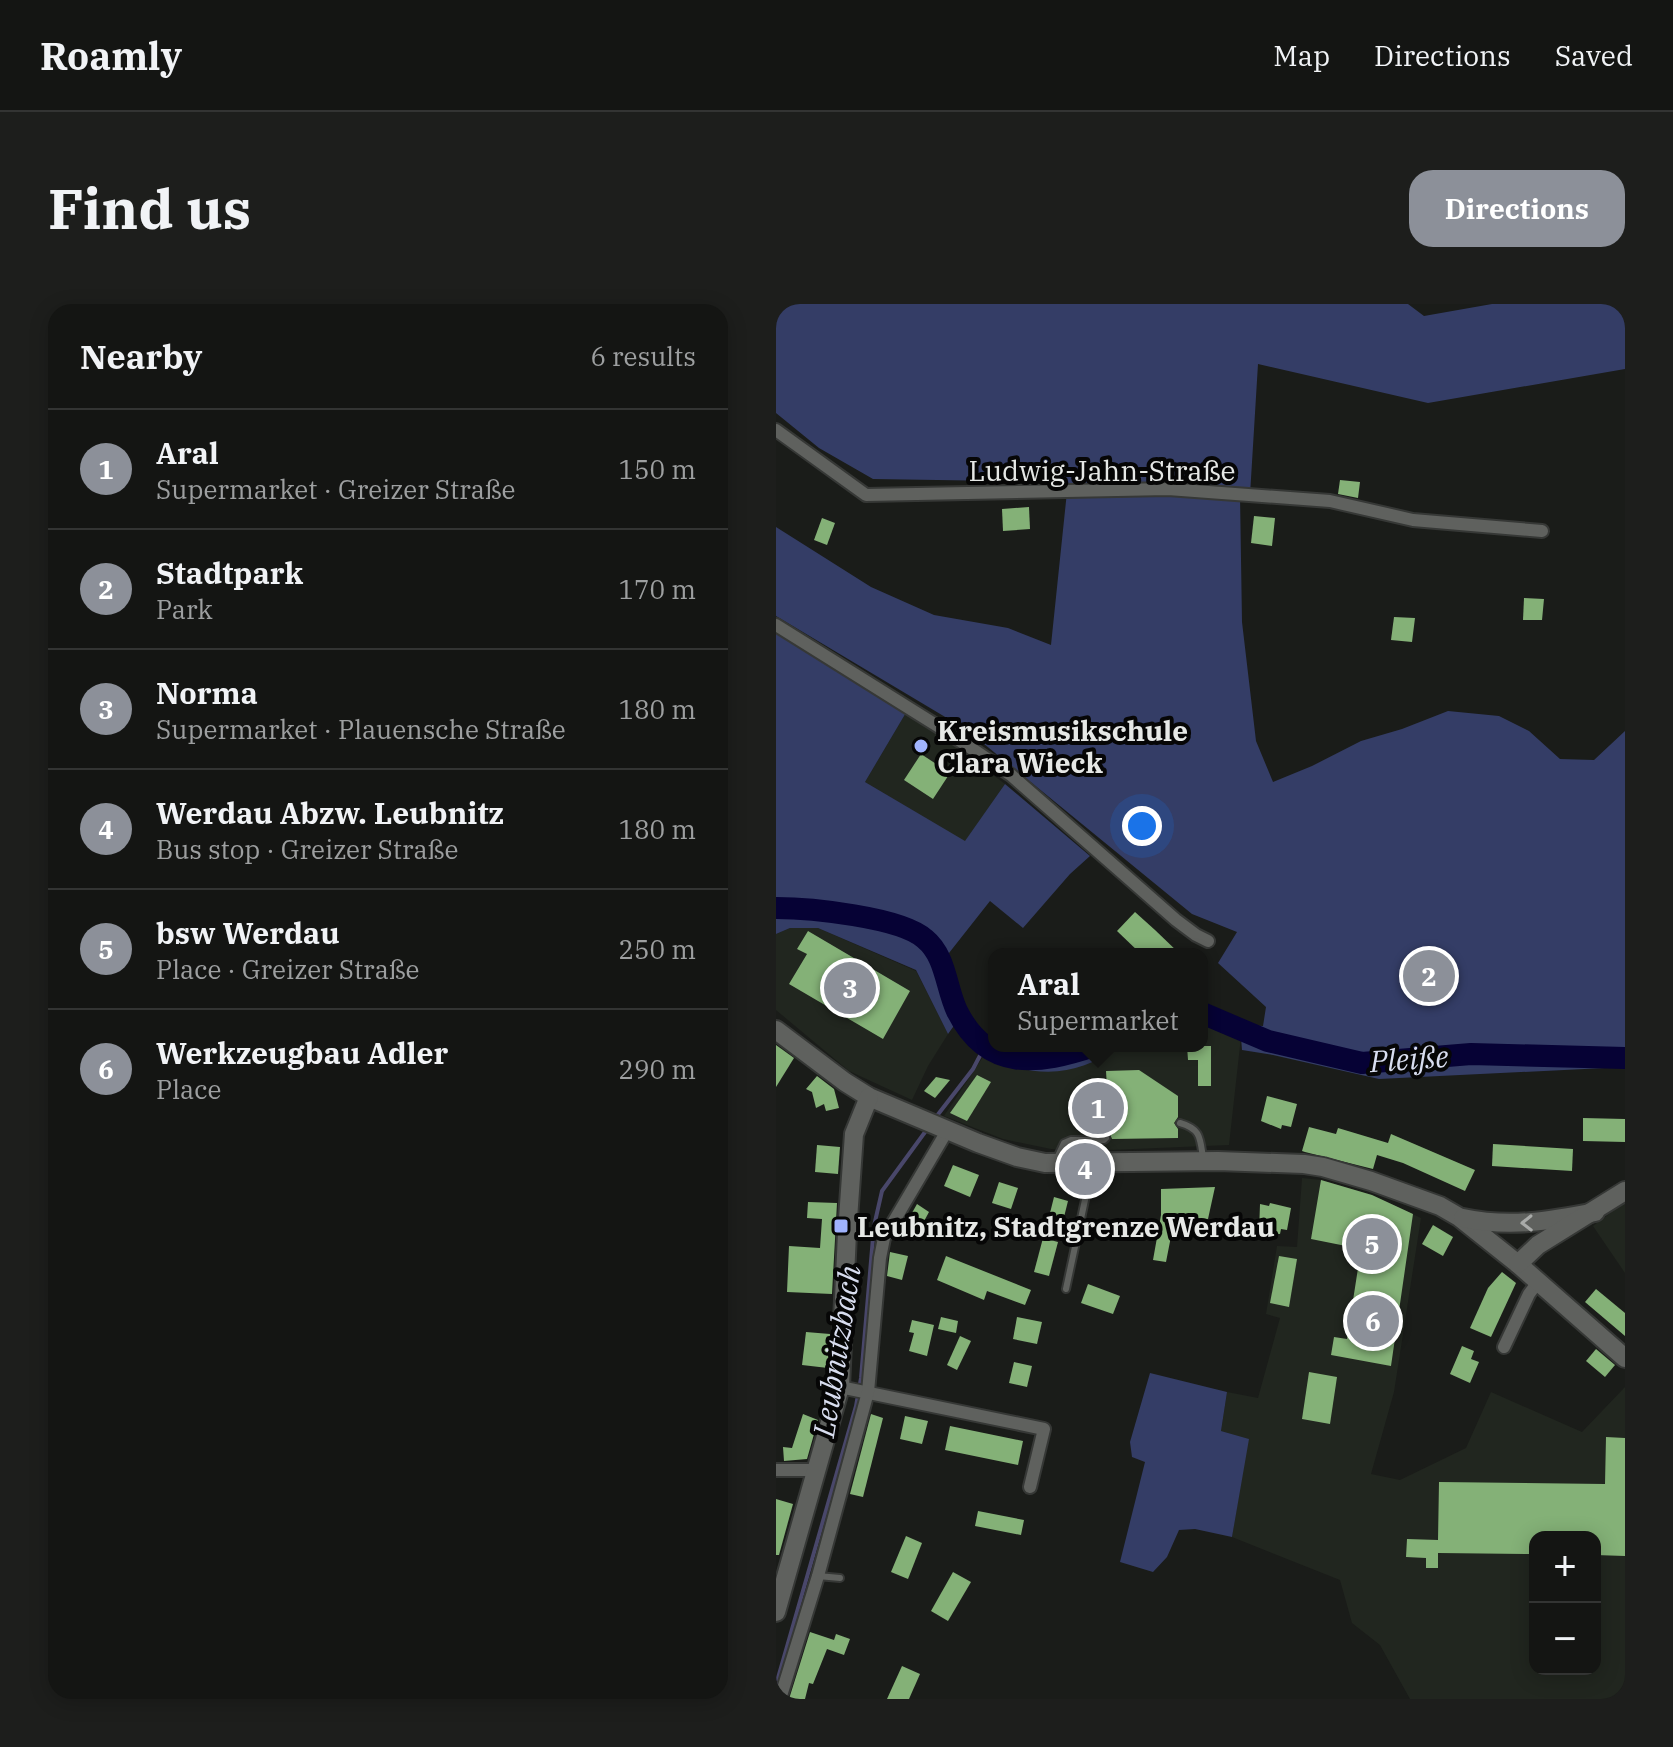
<!DOCTYPE html>
<meta charset="utf-8">
<style>
body{margin:0;font-family:"IBM Plex Serif",serif;background:#1d1e1c;color:#f1f3f6}
.controls{position:absolute;right:24px;bottom:24px;display:grid;overflow:hidden;border-radius:16px;box-shadow:0 4px 20px #0003}
.controls button{width:72px;height:72px;display:grid;place-items:center;padding:0;border:0;border-bottom:2px solid #333433;background:#141513;color:#f1f3f6;font:40px sans-serif}
.you{position:absolute;left:366px;top:522px;width:28px;height:28px;margin:-20px;border:6px solid #fff;border-radius:50%;background:#1a73e8;box-shadow:0 0 0 12px #1a73e833}
.badge{display:grid;place-items:center;width:52px;height:52px;border-radius:50%;background:#8c9099;color:#fff;font-size:26px;font-weight:700}
.pin{position:absolute;translate:-50% -50%;border:4px solid #fff;box-shadow:0 2px 8px #0006}
.popup{position:absolute;left:212px;top:644px;width:220px;height:104px;box-sizing:border-box;display:grid;place-content:center;border-radius:16px;background:#141513;filter:drop-shadow(0 2px 6px #0005);font-size:26px;white-space:nowrap;color:#9d9fa0}
.popup b{font-size:30px;color:#f1f3f6}
.popup::after{content:'';position:absolute;left:50%;top:100%;margin-left:-16px;border:16px solid transparent;border-top-color:#141513}
.list{margin:0;padding:0;list-style:none}
h2{display:flex;justify-content:space-between;align-items:center;height:104px;margin:0;padding:0 32px;font-size:34px}
h2 small{font-size:26px;font-weight:400;color:#9d9fa0}
.list li{display:grid;grid-template-columns:52px 1fr auto;gap:24px;align-items:center;box-sizing:border-box;height:120px;padding:0 32px;border-top:2px solid #333433}
.list b{display:block;font-size:30px;white-space:nowrap}
.list p{margin:0;font-size:26px;white-space:nowrap;color:#9d9fa0}
.list em{font-size:26px;font-style:normal;color:#9d9fa0}
.map{position:relative;flex:none;width:849px;height:1395px;overflow:hidden;border-radius:24px}
header{display:flex;align-items:center;gap:48px;box-sizing:border-box;height:112px;padding:0 40px;background:#141513;border-bottom:2px solid #333433}
header strong{font-size:38px}
nav{display:flex;gap:44px;margin-inline-start:auto;font-size:28px}
.intro{display:flex;align-items:center;justify-content:space-between;box-sizing:border-box;height:192px;padding:0 48px}
h1{margin:0;font-size:56px}
.button{padding:20px 36px;border-radius:24px;background:#8c9099;color:#fff;font-size:28px;font-weight:700}
main{display:flex;gap:48px;padding:0 48px}
aside{flex:1;background:#141513;border-radius:24px;box-shadow:0 4px 20px #0003}
.map>svg:first-child{display:block}
.built{fill:#21261f;fill-rule:evenodd}
.green{fill:#343d66}
.lines{fill:none;stroke-linecap:round;stroke-linejoin:round}
.stream{stroke:#49476a;stroke-width:4}
.river{stroke:#060235;stroke-width:22}
.building{fill:#84b177}
.lane-casing{stroke:#363836;stroke-width:10}
.street-casing{stroke:#363836;stroke-width:16}
.secondary-casing{stroke:#363836;stroke-width:22}
.lane{stroke:#5f615e;stroke-width:6}
.street{stroke:#5f615e;stroke-width:12}
.secondary{stroke:#5f615e;stroke-width:18}
.oneway{stroke:#a9aba9}
.poi-dot{fill:#a0b3fd;stroke:#060606;stroke-width:3}
.labels{text-anchor:middle;dominant-baseline:central;stroke-width:8;stroke-linejoin:round;paint-order:stroke}
.street-label{font-size:28px;fill:#e6e8e6;stroke:#060606}
.poi-label{font-size:28px;font-weight:bold;fill:#e6e8e6;stroke:#060606;text-anchor:start}
.water-label{font-size:30px;font-style:italic;fill:#d8ddef;stroke:#060606}
</style>
<header>
<strong>Roamly</strong>
<nav><a>Map</a><a>Directions</a><a>Saved</a></nav>
</header>
<div class="intro"><h1>Find us</h1><a class="button">Directions</a></div>
<main>
<aside>
<h2>Nearby<small>6 results</small></h2>
<ul class="list">
<li><span class="badge">1</span><div><b>Aral</b><p>Supermarket · Greizer Straße</p></div><em>150 m</em></li>
<li><span class="badge">2</span><div><b>Stadtpark</b><p>Park</p></div><em>170 m</em></li>
<li><span class="badge">3</span><div><b>Norma</b><p>Supermarket · Plauensche Straße</p></div><em>180 m</em></li>
<li><span class="badge">4</span><div><b>Werdau Abzw. Leubnitz</b><p>Bus stop · Greizer Straße</p></div><em>180 m</em></li>
<li><span class="badge">5</span><div><b>bsw Werdau</b><p>Place · Greizer Straße</p></div><em>250 m</em></li>
<li><span class="badge">6</span><div><b>Werkzeugbau Adler</b><p>Place</p></div><em>290 m</em></li>
</ul>
</aside>
<div class="map">
<svg width="849" height="1395" viewBox="0 0 849 1395">
<rect width="100%" height="100%" fill="#1a1c19"/>
<g class="built">
<polygon points="131,407 229,480 189,538 89,478"/>
<polygon points="14,624 42,624 140,667 172,730 152,762 136,796 73,767 0,706 0,630"/>
<polygon points="426,720 465,733 453,841 310,847 275,845 227,835 168,812 207,753 225,760 321,758 344,742 426,742"/>
<path d="M526,874L545,876L596,891L645,914L618,1088L595,1170L624,1176L690,1144L715,1088L806,1128L849,1083V1395H634L604,1341L576,1319L564,1276L456,1233L472,1135L445,1127L451,1088L482,1094L504,1014L490,1010L501,942L521,943ZM759,1233H819V1365H759Z"/>
<polygon points="849,898 849,969 817,922"/>
</g>
<g class="green">
<path d="M0,0H632L648,12L716,0H849V65L652,99L482,60L474,191H464L466,318L480,437L497,478L536,462L585,437L626,425L672,407L723,412L753,427L784,455L818,456L849,427V763L603,775L497,751L466,746L465,733L426,720V704C447,708 465,722 487,722L490,703L442,659L461,628L416,610L191,426L0,312V223L95,283L158,311L232,324L275,341L292,178L97,175L43,144L0,109Z"/>
<path d="M0,321L131,407L89,478L189,537L229,480L314,552L294,570L247,624L214,597L173,649C182,705 202,750 265,750C275,750 285,745 295,743C310,740 328,742 344,742C307,768 275,774 231,761C224,759 213,757 207,753C197,745 189,727 182,716L172,730L140,666L42,624H14L0,630Z"/>
<polygon points="374,1069 451,1088 445,1127 473,1135 456,1233 419,1225 403,1226 391,1253 377,1268 344,1258 369,1158 356,1153 354,1138"/>
</g>
<g class="lines">
<g class="stream">
<polyline points="160,813 197,765 208,744"/>
<polyline points="0,1381 80,1102 85,1074 98,922 106,887 152,824"/>
</g>
<g class="river">
<path d="M0,604C33,604 125,613 149,635C170,652 170,684 181,707C212,769 263,760 318,742"/>
<polyline points="426,709 492,737 586,759 695,750 849,754"/>
</g>
</g>
<g class="building">
<polygon points="564,176 584,178 582,194 562,190"/>
<polygon points="253,203 254,225 227,227 226,205"/>
<polygon points="478,212 499,214 496,242 475,239"/>
<polygon points="46,214 59,219 51,241 38,236"/>
<polygon points="748,294 768,295 766,316 747,316"/>
<polygon points="618,313 639,314 636,338 615,336"/>
<polygon points="145,450 174,469 157,495 128,476"/>
<polygon points="359,608 379,626 404,650 365,650 341,627"/>
<polygon points="32,627 134,687 107,735 13,680 31,650 21,645"/>
<polygon points="0,741 18,754 0,783"/>
<polygon points="411,742 435,742 435,782 422,782 422,756 412,756"/>
<polygon points="363,766 402,792 402,813 398,819 402,825 402,834 336,835 331,823 302,824 301,800 313,785 331,784 330,767"/>
<polygon points="201,771 215,778 191,817 174,809"/>
<polygon points="41,772 58,785 63,804 50,807 48,800 40,804 36,788 30,785"/>
<polygon points="160,773 174,776 159,794 148,787"/>
<polygon points="491,792 521,800 515,823 506,821 505,825 485,817"/>
<polygon points="807,814 849,815 849,838 807,837"/>
<polygon points="533,823 560,830 562,824 612,839 615,830 699,866 689,887 627,859 601,851 597,865 529,848 526,847"/>
<polygon points="717,840 797,845 796,867 716,862"/>
<polygon points="41,841 64,843 62,870 39,868"/>
<polygon points="177,861 203,871 194,893 168,882"/>
<polygon points="545,876 596,891 637,910 615,1062 555,1051 558,1033 571,1035 585,945 535,935"/>
<polygon points="223,878 242,884 235,905 216,899"/>
<polygon points="439,883 432,915 399,912 390,958 377,956 385,911 385,885"/>
<polygon points="278,893 292,897 287,917 273,913"/>
<polygon points="32,898 61,899 56,990 11,988 13,942 44,944 46,915 31,914"/>
<polygon points="494,899 515,904 511,926 505,925 504,930 483,928 484,900 493,902"/>
<polygon points="141,900 153,908 140,932 127,925"/>
<polygon points="657,921 677,933 667,952 646,940"/>
<polygon points="267,934 282,938 273,972 258,968"/>
<polygon points="114,948 132,952 126,976 111,972"/>
<polygon points="170,952 255,986 249,1001 211,987 208,996 161,976"/>
<polygon points="503,952 521,955 513,1003 494,999"/>
<polygon points="726,968 740,979 715,1033 694,1024 712,984"/>
<polygon points="312,980 344,992 337,1010 305,999"/>
<polygon points="820,985 849,1009 849,1032 809,998"/>
<polygon points="165,1013 182,1017 180,1029 162,1025"/>
<polygon points="241,1013 266,1018 261,1040 237,1035"/>
<polygon points="136,1016 158,1021 151,1052 133,1047 138,1029 133,1028"/>
<polygon points="30,1028 54,1030 52,1064 26,1061"/>
<polygon points="184,1032 195,1037 181,1066 171,1061"/>
<polygon points="686,1042 698,1047 695,1055 703,1058 694,1079 674,1070"/>
<polygon points="820,1045 839,1061 829,1073 810,1057"/>
<polygon points="238,1058 256,1062 251,1083 233,1079"/>
<polygon points="533,1068 561,1073 554,1120 526,1115"/>
<polygon points="27,1110 42,1116 31,1155 8,1157 7,1143 16,1144"/>
<polygon points="95,1110 107,1114 87,1193 74,1190"/>
<polygon points="129,1112 152,1117 146,1140 124,1135"/>
<polygon points="174,1122 247,1137 242,1161 169,1146"/>
<polygon points="830,1133 849,1134 849,1252 819,1251 819,1233 759,1233 759,1250 662,1249 662,1264 650,1264 650,1254 630,1253 631,1235 662,1236 663,1178 829,1180"/>
<polygon points="0,1195 17,1200 3,1251 0,1251"/>
<polygon points="202,1207 248,1216 245,1231 199,1222"/>
<polygon points="130,1232 146,1239 132,1275 115,1268"/>
<polygon points="177,1268 195,1278 172,1317 155,1307"/>
<polygon points="34,1328 58,1336 60,1330 74,1335 68,1351 51,1345 37,1380 33,1379 29,1395 13,1395"/>
<polygon points="126,1362 144,1370 133,1395 111,1395"/>
</g>
<g class="lines">
<defs>
<g id="lane">
<path d="M404,819C425,825 424,834 427,854"/>
<polyline points="281,854 288,839 295,836 328,836 330,834"/>
<polyline points="290,985 316,863"/>
<polyline points="42,1272 64,1274"/>
</g>
<g id="street">
<polyline points="0,126 90,191 392,185 554,197 637,216 766,227"/>
<polyline points="0,321 168,426 235,471 400,616 420,631 432,637"/>
<polyline points="728,1043 753,990 762,978"/>
<polyline points="64,1083 268,1125 254,1183"/>
<polyline points="0,1166 40,1166"/>
<polyline points="4,1395 42,1272 92,1088 104,954 108,934 171,827"/>
</g>
<g id="secondary">
<polyline points="0,726 69,778 93,793 202,839 241,853 269,859 442,857 528,860 547,863 595,877 664,902 683,913 742,960 849,1054"/>
<path d="M687,914C733,924 774,917 819,908"/>
<polyline points="742,960 762,941 849,887"/>
<polyline points="0,1308 64,1083 71,929 78,830 93,793"/>
</g>
</defs>
<use href="#lane" class="lane-casing"/>
<use href="#street" class="street-casing"/>
<use href="#secondary" class="secondary-casing"/>
<use href="#lane" class="lane"/>
<use href="#street" class="street"/>
<use href="#secondary" class="secondary"/>
</g>
<defs><path id="oneway-chevron" d="M-2-3.5L2.5 0L-2 3.5" fill="none" stroke-width="1.6" stroke-linecap="round" stroke-linejoin="round" transform="scale(2)"/></defs>
<use class="oneway" href="#oneway-chevron" transform="translate(751 919) rotate(179)"/>
<g class="poi-dot">
<circle cx="145" cy="442" r="8"/>
<rect x="57" y="914" width="16" height="16" rx="4"/>
</g>
<g class="labels">
<g class="street-label">
<text x="326" y="166">Ludwig-Jahn-Straße</text>
</g>
<g class="poi-label">
<text x="161" y="426">Kreismusikschule<tspan x="161" dy="32">Clara Wieck</tspan></text>
<text x="81" y="922">Leubnitz, Stadtgrenze Werdau</text>
</g>
<g class="water-label">
<text transform="translate(633 754) rotate(-4)">Pleiße</text>
<text transform="translate(60 1047) rotate(-81)">Leubnitzbach</text>
</g>
</g>
</svg>
<div class="controls">
<button>+</button>
<button>−</button>
</div>
<div class="you"></div>
<div class="pin badge" style="left:322px;top:804px">1</div>
<div class="popup"><b>Aral</b>Supermarket</div>
<div class="pin badge" style="left:653px;top:672px">2</div>
<div class="pin badge" style="left:74px;top:684px">3</div>
<div class="pin badge" style="left:309px;top:865px">4</div>
<div class="pin badge" style="left:596px;top:940px">5</div>
<div class="pin badge" style="left:597px;top:1017px">6</div>
</div>
</main>
